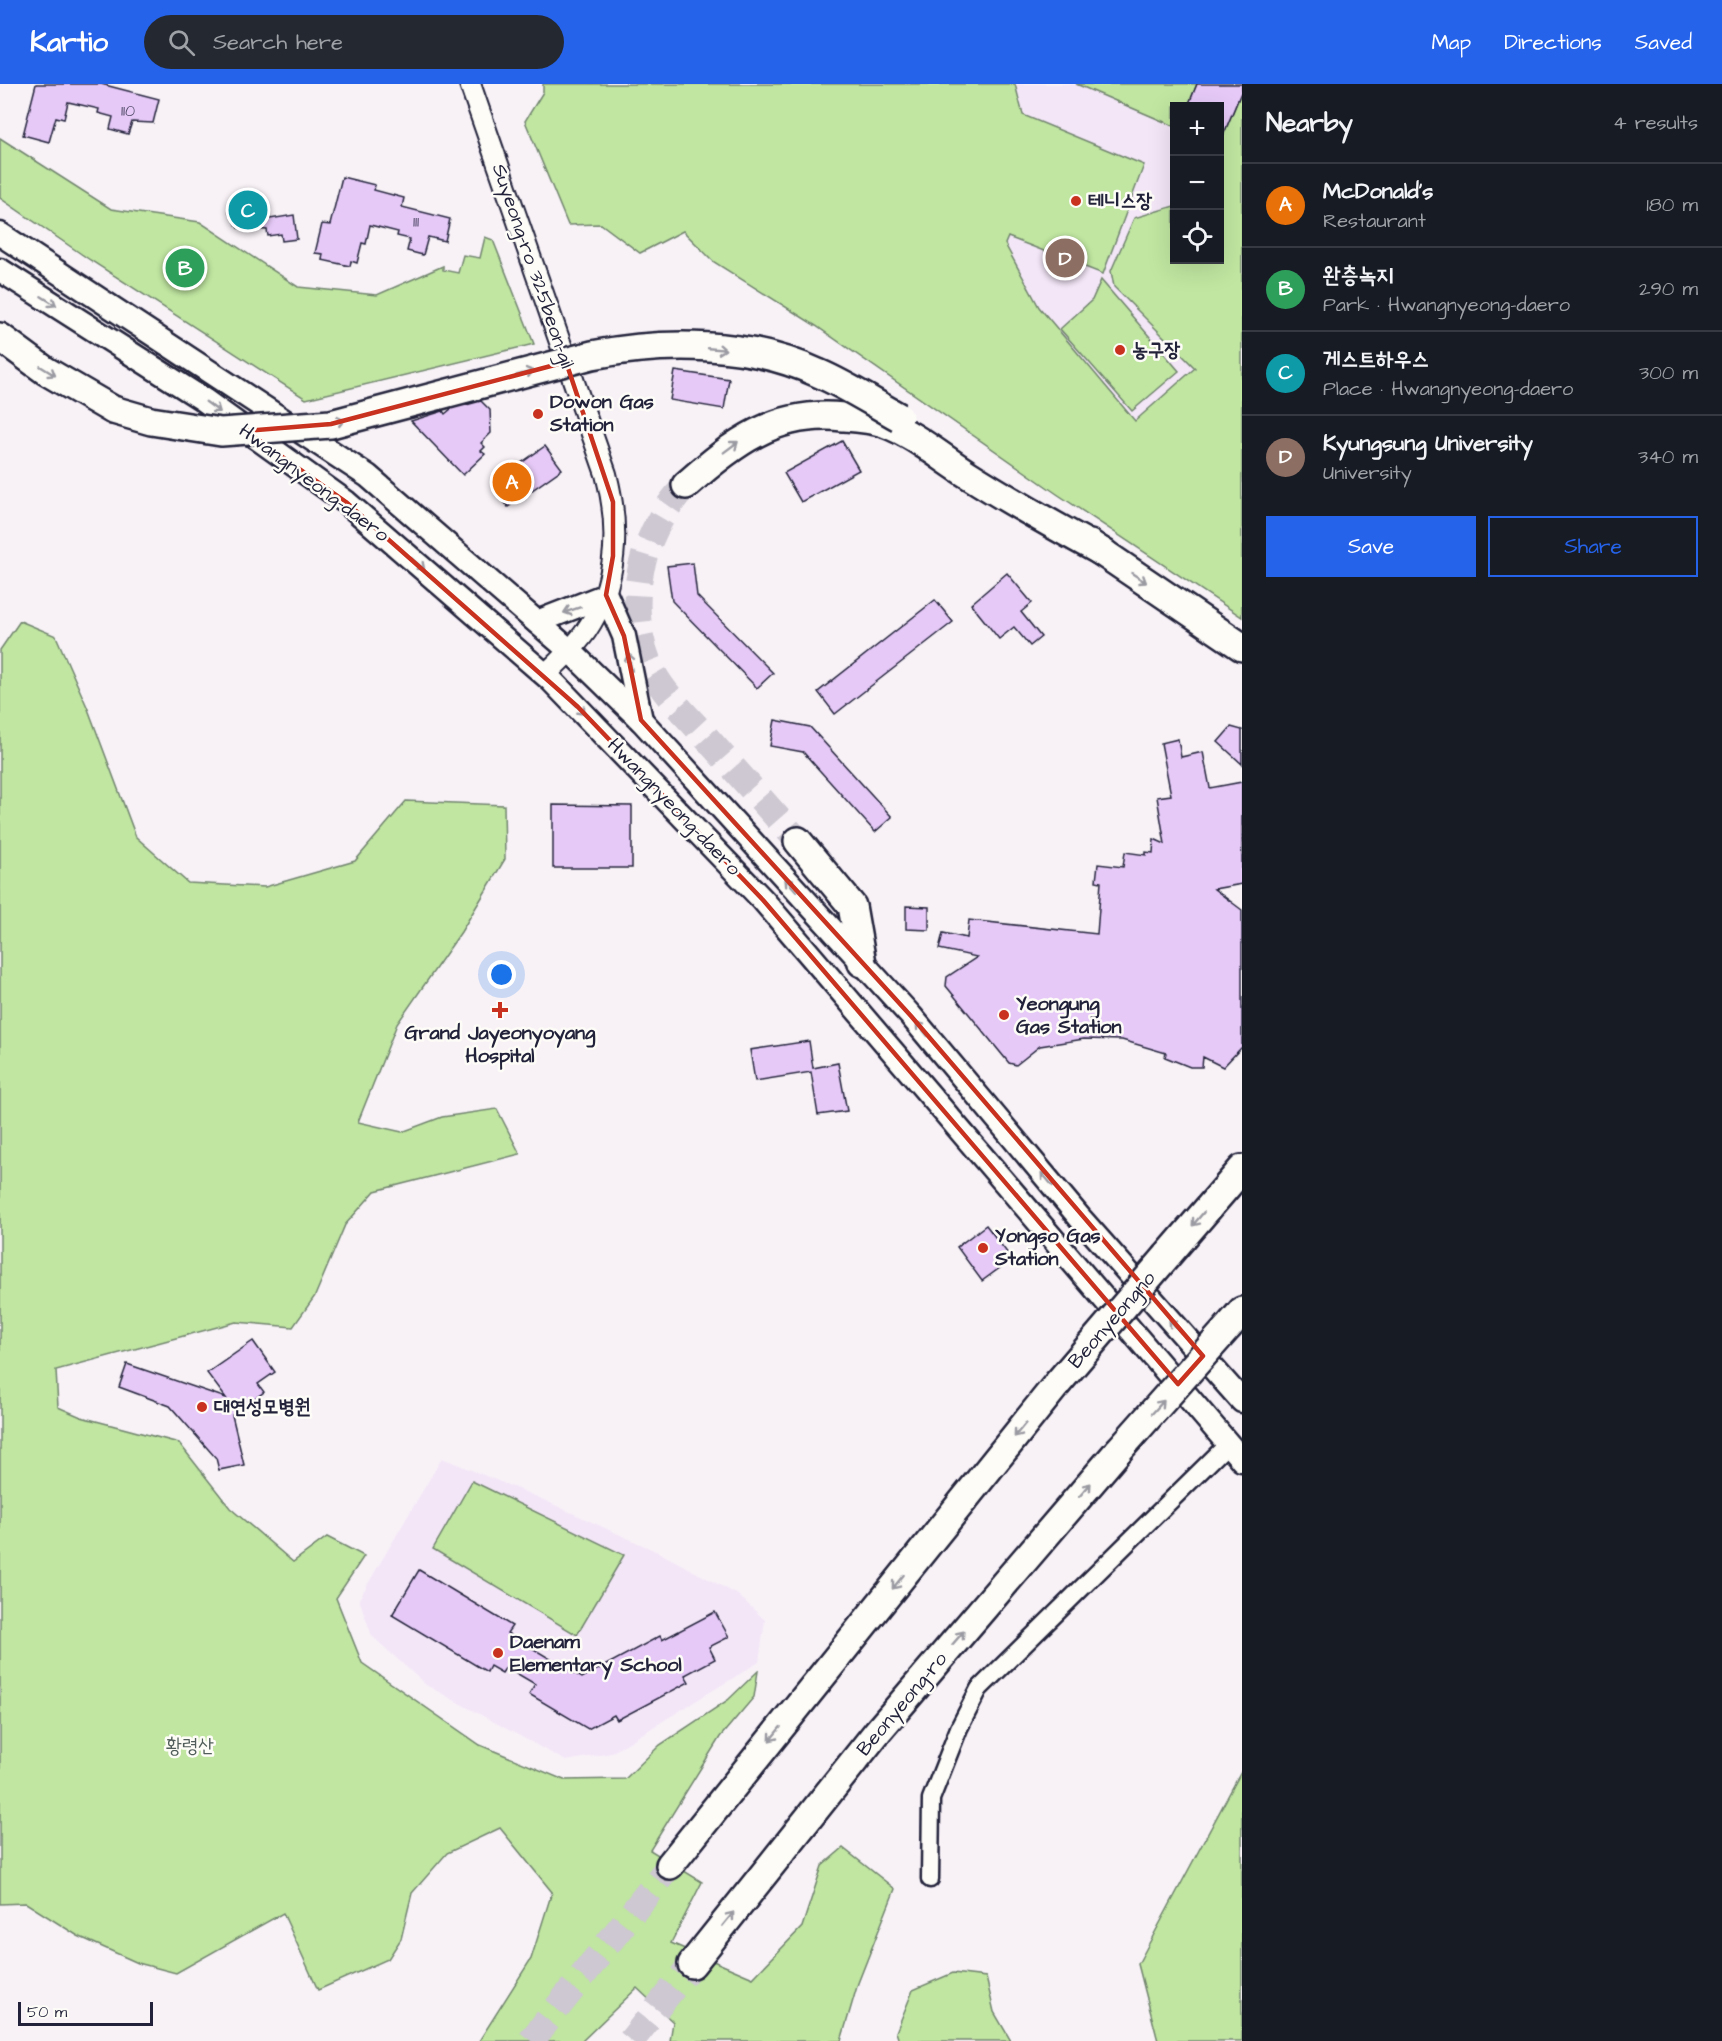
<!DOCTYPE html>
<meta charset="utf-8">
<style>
body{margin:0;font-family:"Architects Daughter","Poor Story",sans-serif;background:#242831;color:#f1f3f6}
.controls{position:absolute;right:18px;top:18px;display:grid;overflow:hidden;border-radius:0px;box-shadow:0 6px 24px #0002}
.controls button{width:54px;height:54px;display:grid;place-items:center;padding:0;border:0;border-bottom:2px solid #363941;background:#171b24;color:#f1f3f6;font:30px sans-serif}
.scale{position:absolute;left:18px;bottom:15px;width:135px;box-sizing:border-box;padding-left:6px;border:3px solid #22223b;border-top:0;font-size:16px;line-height:21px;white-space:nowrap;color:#22223b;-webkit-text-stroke:4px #fdfcf7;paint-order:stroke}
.you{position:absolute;left:502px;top:891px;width:21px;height:21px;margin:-15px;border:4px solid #fff;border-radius:50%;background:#1a73e8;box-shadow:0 0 0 9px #1a73e833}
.badge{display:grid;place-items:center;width:39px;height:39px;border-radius:50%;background:#2563eb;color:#fff;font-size:20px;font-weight:700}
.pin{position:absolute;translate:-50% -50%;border:3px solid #fff;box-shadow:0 2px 6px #0006}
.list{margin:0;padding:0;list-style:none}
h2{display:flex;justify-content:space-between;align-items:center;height:78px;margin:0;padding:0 24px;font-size:26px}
h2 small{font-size:20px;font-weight:400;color:#9ea1a6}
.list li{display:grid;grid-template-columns:39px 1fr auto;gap:18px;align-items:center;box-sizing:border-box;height:84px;padding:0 24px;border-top:2px solid #363941}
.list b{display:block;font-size:22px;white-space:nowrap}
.list p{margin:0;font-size:20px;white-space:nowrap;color:#9ea1a6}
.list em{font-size:20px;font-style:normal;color:#9ea1a6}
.actions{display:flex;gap:12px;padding:18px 24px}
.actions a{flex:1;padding:14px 0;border:2px solid #2563eb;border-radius:0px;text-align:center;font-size:21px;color:#2563eb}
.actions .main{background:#2563eb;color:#fff}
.icon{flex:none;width:33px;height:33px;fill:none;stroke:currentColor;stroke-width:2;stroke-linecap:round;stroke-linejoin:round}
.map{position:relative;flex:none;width:1242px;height:1957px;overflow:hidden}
header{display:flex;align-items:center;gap:36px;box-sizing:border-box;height:84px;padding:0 30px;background:#2563eb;color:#fff}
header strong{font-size:28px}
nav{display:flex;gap:33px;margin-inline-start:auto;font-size:21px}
.search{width:420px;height:54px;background:#242831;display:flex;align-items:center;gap:15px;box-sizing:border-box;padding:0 21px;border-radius:33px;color:#9ea1a6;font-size:22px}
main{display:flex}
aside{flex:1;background:#171b24}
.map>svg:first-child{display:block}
.built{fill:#f3e6f7}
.green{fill:#c0e6a1;stroke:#71846e;stroke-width:1.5}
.building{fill:#e6c9f7;stroke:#22223b;stroke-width:1.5}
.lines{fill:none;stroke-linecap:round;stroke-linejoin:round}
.trunk-tunnel{stroke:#cdc8d1;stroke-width:27;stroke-dasharray:27 14;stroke-linecap:butt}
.minor-casing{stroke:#22223b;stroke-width:21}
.tertiary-casing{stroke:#22223b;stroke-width:24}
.secondary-casing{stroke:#22223b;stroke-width:27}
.trunk-casing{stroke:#22223b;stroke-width:32}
.minor{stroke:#fdfcf7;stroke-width:16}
.tertiary{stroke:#fdfcf7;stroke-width:20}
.secondary{stroke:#fdfcf7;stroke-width:22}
.trunk{stroke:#fdfcf7;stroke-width:27}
.trunk-bridge-casing{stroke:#22223b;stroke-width:32;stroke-linecap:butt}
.trunk-bridge{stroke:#fdfcf7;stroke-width:27}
.oneway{stroke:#9a9aa2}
.marked{fill:none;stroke:#c8321e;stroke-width:4.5;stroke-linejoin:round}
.poi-dot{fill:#c8321e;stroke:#fdfcf7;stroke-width:2}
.labels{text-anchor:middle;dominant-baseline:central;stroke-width:5;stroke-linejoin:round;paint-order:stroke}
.number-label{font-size:16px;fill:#534c6a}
.poi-label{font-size:20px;font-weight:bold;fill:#22223b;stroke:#fdfcf7;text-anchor:start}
.street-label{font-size:20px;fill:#22223b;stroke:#fdfcf7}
.park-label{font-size:20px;fill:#515d5a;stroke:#fdfcf7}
</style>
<header>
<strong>Kartio</strong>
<div class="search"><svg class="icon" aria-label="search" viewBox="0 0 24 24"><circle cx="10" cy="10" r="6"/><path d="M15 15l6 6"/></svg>Search here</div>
<nav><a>Map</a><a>Directions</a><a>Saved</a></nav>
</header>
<main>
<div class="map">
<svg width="1242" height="1957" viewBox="0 0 1242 1957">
<rect width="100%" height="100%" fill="#f8f2f7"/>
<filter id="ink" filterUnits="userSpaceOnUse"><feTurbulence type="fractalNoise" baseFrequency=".0167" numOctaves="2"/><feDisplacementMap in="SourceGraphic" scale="12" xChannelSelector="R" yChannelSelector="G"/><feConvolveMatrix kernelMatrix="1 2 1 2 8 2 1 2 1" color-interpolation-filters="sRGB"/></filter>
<g filter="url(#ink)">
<g class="built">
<polygon points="1015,0 1242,0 1242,6 1220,59 1220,22 1174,22 1174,122 1134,134 1114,203 1195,284 1135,338 1039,223 1005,160 1050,43 1023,31"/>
<polygon points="442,1374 537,1413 660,1469 738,1511 765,1536 759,1578 611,1669 566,1677 426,1601 372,1552 359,1515"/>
</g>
<g class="green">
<polygon points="543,0 1015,0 1023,31 1144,81 1103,190 1008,153 1005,160 1039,223 1135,337 1195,284 1114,203 1111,187 1134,134 1174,122 1174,176 1220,176 1220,59 1242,6 1242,533 1057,410 816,242 714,178 683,147 640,169 601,140 568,141 525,37 543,8"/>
<polygon points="1076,0 1197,0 1188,22 1174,22 1174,42"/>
<polygon points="0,54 111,125 200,138 298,203 377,211 443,182 443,186 458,189 463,171 480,174 485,153 493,156 534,260 306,315 90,176 0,114"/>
<polygon points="1101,196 1179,287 1132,327 1060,245 1092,216"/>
<polygon points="20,537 56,552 88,625 136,753 188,799 265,803 355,777 406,717 504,721 505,775 461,848 397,940 358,1038 402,1048 442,1033 497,1025 520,1070 375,1107 345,1141 315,1212 293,1243 236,1238 56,1286 58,1323 81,1333 179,1359 230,1424 293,1478 327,1453 364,1472 336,1514 362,1579 480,1661 564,1696 625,1695 660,1661 728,1616 758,1587 754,1613 720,1653 650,1766 702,1798 671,1859 753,1894 802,1843 822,1782 843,1764 895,1805 858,1899 841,1957 670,1957 673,1938 637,1904 582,1957 479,1957 531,1875 552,1808 500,1744 447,1769 412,1809 401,1855 388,1875 318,1906 283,1829 176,1889 138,1879 78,1852 26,1819 0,1820 0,566"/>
<polygon points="472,1397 624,1471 577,1551 433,1465"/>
<polygon points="1242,1686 1242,1957 1158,1957 1138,1880"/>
<polygon points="953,1889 986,1893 994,1928 1011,1957 899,1957 896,1948 913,1906"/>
</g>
<g class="building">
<polygon points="36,0 101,0 159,15 153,39 132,38 128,50 110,45 113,33 98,29 99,25 68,18 64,35 56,33 49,58 23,51"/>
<polygon points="1197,0 1242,0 1242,6 1220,59 1220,22 1188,22"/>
<polygon points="342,93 375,101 374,106 404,114 402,123 450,135 445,157 428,153 423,171 407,167 410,155 397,152 398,148 370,141 366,160 362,159 357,179 351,177 350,182 322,176 323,170 315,169 322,140 330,141"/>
<polygon points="242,110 255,110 260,114 270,135 294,131 297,155 282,157 281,150 268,152 267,146 238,144 229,129 232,117"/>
<polygon points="675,287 729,295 724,325 670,316"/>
<polygon points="481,317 490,326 491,349 481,359 485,363 481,367 485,370 463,391 411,337 443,327 445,330 451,325"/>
<polygon points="842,357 859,386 801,418 784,389"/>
<polygon points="545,362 562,385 508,423 492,400"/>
<polygon points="693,479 697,512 773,589 757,604 672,517 667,482"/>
<polygon points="1007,489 1032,519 1021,528 1041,553 1030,562 1014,543 999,555 971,520"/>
<polygon points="935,516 953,538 835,630 818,608"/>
<polygon points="775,636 810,643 892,733 875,748 803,668 770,662"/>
<polygon points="1231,643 1242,646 1242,680 1218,658"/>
<polygon points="1178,655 1181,673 1203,668 1210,704 1242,698 1242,800 1214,805 1242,826 1242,963 1223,983 1203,973 1202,983 1190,983 1165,973 1166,969 1122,956 1084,955 1040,962 1016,981 1009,979 946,902 947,893 977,873 939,865 943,849 967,854 969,836 1097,850 1101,798 1096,797 1098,780 1123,783 1125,768 1146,771 1146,768 1153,769 1154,755 1165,760 1157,713 1171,711 1161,659"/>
<polygon points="553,721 632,722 632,784 553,784"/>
<polygon points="906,822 929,823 929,846 906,845"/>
<polygon points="809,957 813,984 838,979 847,1027 818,1031 811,988 755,997 750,966"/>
<polygon points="986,1141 1012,1175 982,1197 957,1163"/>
<polygon points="253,1257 275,1288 258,1300 264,1308 232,1331 244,1381 219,1386 216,1374 170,1322 119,1303 127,1280 226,1314 207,1289"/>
<polygon points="419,1486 512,1542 507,1549 582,1594 660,1552 662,1556 715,1528 729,1553 709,1563 715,1575 685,1591 689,1598 617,1636 614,1631 588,1645 529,1610 535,1600 506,1583 502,1589 490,1582 487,1588 392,1531"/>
</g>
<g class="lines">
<g class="trunk-tunnel">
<path d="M686,401C640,449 623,520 650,583C662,608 685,630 704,651C735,686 767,722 798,757"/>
<polyline points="531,1957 670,1781"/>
<polyline points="631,1957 692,1880"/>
</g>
<defs>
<polyline id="minor" points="930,1795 931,1715 959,1644 979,1605 1228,1360"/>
<path id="tertiary" d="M470,0L606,390C620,444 618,500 586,547C575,563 559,577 545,591"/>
<g id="secondary">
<polyline points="0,150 368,392 569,566 641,636 911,932 1080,1134 1242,1317"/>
<polyline points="0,186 204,316 346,418 551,596 763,816 1242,1376"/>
<polyline points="537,538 606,511 624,552 641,636"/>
</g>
<g id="trunk">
<polyline points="0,253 46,287 113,326"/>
<path d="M686,401C733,359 776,326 843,333C856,334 871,335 884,339C914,350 942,374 969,391C1013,419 1058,444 1104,469"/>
<polyline points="1090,460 1242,563"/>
<polyline points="798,757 852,822 862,879"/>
<polyline points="1167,1172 1242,1085"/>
<polyline points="1230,1241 1242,1227"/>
<polyline points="670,1781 1057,1300"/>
<polyline points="692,1880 878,1647 1119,1366"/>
</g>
</defs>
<use href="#minor" class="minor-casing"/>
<use href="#tertiary" class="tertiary-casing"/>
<use href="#secondary" class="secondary-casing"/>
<use href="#trunk" class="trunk-casing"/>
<use href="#minor" class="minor"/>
<use href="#tertiary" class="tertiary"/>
<use href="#secondary" class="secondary"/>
<use href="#trunk" class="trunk"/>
<defs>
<g id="trunk-bridge">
<path d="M113,326L151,337L221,348L331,340L592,271C665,257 749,257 818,289C846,301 872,318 899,333"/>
<polyline points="1057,1300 1167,1172"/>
<polyline points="1119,1366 1230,1241"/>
</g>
</defs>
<use href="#trunk-bridge" class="trunk-bridge-casing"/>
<use href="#trunk-bridge" class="trunk-bridge"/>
</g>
<defs><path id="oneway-shaft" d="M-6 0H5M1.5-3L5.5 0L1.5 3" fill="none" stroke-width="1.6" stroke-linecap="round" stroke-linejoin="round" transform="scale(1.5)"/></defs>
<g class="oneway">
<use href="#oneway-shaft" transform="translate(49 217) rotate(32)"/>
<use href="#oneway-shaft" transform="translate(717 265) rotate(5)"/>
<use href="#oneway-shaft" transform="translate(48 287) rotate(32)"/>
<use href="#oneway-shaft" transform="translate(525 289) rotate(-15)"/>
<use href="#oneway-shaft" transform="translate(213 323) rotate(36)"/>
<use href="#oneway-shaft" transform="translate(336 338) rotate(-13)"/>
<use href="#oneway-shaft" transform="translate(731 363) rotate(-37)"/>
<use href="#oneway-shaft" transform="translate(418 480) rotate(41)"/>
<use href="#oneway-shaft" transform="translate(1139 494) rotate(33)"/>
<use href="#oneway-shaft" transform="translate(572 526) rotate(161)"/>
<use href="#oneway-shaft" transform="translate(630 578) rotate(-102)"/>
<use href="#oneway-shaft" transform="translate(579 624) rotate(46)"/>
<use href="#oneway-shaft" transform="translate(791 801) rotate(-132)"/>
<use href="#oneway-shaft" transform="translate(922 945) rotate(-130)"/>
<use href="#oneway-shaft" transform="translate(1047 1095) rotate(-130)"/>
<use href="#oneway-shaft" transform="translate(1198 1135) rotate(130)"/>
<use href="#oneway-shaft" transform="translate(1175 1242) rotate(-131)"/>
<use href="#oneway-shaft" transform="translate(1158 1323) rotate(-48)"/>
<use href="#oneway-shaft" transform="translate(1020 1346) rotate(129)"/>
<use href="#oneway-shaft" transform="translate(1085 1406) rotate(-49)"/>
<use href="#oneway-shaft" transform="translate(898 1498) rotate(129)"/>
<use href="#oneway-shaft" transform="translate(958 1554) rotate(-49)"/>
<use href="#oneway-shaft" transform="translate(775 1650) rotate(129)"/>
<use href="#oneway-shaft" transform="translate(728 1835) rotate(-51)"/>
</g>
</g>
<path class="marked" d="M566,278L613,418V472L606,511L624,552L641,636L911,932L1203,1272L1178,1300L763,816L578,623L346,418L246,347L331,340Z"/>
<g class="poi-dot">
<circle cx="1076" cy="117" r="6"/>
<circle cx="1120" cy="266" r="6"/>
<circle cx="538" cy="330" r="6"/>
<path d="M497 917h6v6h6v6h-6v6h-6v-6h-6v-6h6z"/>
<circle cx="1004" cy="931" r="6"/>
<circle cx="983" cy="1164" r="6"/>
<circle cx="202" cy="1323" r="6"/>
<circle cx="498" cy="1569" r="6"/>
</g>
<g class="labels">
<g class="number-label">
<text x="128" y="27">110</text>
<text x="416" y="138">111</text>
</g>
<g class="poi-label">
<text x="1088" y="117">테니스장</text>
<text x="1132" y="266">농구장</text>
<text x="550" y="318">Dowon Gas<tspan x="550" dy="23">Station</tspan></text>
<text x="1016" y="920">Yeongung<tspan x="1016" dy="23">Gas Station</tspan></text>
<text x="500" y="949" text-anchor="middle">Grand Jayeonyoyang<tspan x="500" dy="23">Hospital</tspan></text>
<text x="995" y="1152">Yongso Gas<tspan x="995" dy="23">Station</tspan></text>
<text x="214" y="1323">대연성모병원</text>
<text x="510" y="1558">Daenam<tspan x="510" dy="23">Elementary School</tspan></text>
</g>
<g class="street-label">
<text transform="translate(533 182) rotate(71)">Suyeong-ro 325beon-gil</text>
<text transform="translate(314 399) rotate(37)">Hwangnyeong-daero</text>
<text transform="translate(674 723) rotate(46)">Hwangnyeong-daero</text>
<text transform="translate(1112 1236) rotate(-49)">Beonyeongno</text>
<text transform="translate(902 1620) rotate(-50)">Beonyeong-ro</text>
</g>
<g class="park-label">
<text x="190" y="1662">황령산</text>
</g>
</g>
</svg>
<div class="controls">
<button>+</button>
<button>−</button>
<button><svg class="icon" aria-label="locate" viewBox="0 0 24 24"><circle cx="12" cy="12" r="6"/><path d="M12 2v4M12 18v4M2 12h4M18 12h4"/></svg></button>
</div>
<div class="scale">50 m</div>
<div class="you"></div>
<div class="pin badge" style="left:512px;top:398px;background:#e8710a">A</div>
<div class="pin badge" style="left:185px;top:184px;background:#2e9e5b">B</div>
<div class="pin badge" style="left:248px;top:126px;background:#0f9aa8">C</div>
<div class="pin badge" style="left:1065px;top:174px;background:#8d6e63">D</div>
</div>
<aside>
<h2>Nearby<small>4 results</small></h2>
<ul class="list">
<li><span class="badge" style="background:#e8710a">A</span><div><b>McDonald's</b><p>Restaurant</p></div><em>180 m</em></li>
<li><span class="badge" style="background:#2e9e5b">B</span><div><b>완층녹지</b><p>Park · Hwangnyeong-daero</p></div><em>290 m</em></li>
<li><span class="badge" style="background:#0f9aa8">C</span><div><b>게스트하우스</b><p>Place · Hwangnyeong-daero</p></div><em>300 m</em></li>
<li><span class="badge" style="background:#8d6e63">D</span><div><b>Kyungsung University</b><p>University</p></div><em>340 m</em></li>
</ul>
<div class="actions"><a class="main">Save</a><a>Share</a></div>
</aside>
</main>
